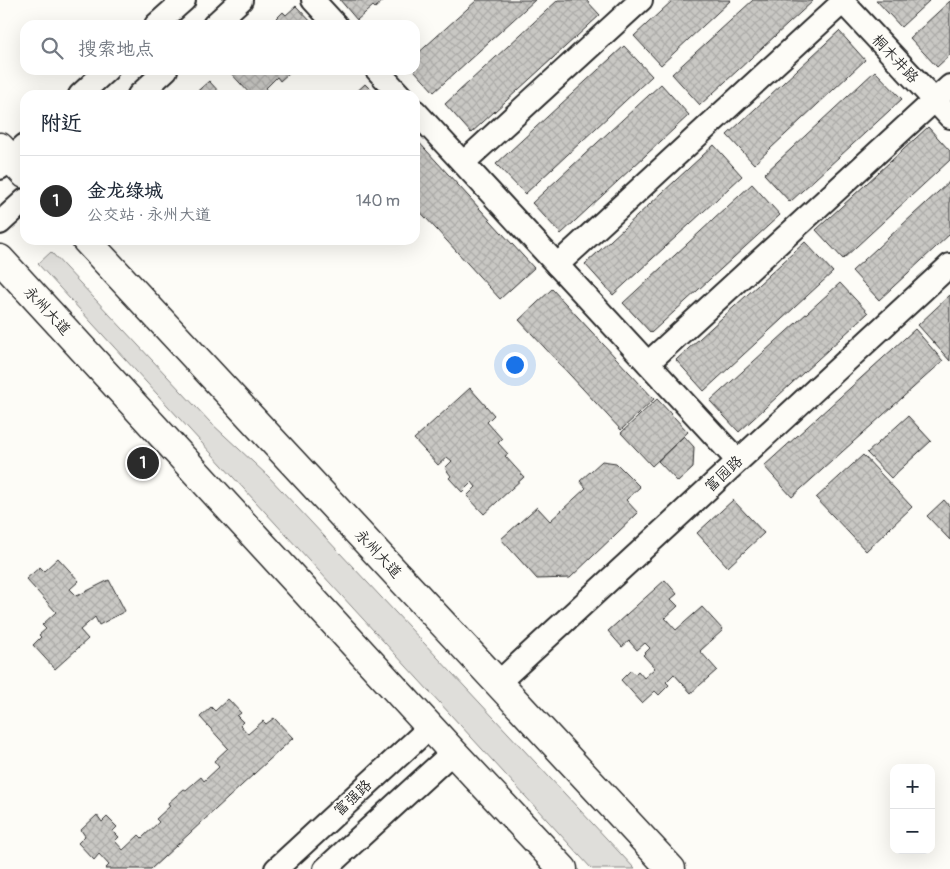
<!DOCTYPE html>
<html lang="zh">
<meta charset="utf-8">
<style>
body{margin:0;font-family:Pangolin,"LXGW WenKai TC",sans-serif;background:#f6f6f7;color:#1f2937}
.controls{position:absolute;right:15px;bottom:15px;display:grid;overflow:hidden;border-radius:10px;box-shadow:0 5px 20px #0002}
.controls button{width:45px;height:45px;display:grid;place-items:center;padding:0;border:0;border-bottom:1px solid #e0e1e3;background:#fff;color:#1f2937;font:25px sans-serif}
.you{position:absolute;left:514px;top:364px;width:18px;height:18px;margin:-12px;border:4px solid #fff;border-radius:50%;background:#1a73e8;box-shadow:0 0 0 8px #1a73e833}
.badge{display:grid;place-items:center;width:32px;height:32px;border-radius:50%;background:#2b2b2b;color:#fff;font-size:16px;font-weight:700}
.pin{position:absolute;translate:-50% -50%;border:2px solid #fff;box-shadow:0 1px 5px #0006}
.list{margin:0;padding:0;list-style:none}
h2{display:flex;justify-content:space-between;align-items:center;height:65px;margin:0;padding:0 20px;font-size:21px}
h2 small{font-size:16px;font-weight:400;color:#747a83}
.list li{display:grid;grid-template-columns:32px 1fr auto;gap:15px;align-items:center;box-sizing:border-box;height:90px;padding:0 20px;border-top:1px solid #e0e1e3}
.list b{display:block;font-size:19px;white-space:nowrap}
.list p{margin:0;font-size:16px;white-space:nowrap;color:#747a83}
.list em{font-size:16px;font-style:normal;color:#747a83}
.icon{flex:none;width:28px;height:28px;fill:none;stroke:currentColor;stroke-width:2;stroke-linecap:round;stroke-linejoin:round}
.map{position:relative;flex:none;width:950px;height:869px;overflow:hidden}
.search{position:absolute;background:#fff;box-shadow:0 5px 20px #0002;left:20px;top:20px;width:400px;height:55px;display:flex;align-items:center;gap:12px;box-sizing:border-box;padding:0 18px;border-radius:15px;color:#747a83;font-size:19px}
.panel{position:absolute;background:#fff;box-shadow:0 5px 20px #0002;left:20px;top:90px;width:400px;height:155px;border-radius:15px}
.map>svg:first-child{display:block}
.green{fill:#dfdeda;stroke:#858482}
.building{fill:url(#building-cross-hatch);stroke:#2b2b2b}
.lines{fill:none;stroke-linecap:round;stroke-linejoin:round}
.minor-casing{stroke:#2b2b2b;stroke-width:26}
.major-casing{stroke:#2b2b2b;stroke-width:31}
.minor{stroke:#fdfcf7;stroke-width:22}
.major{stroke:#fdfcf7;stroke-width:28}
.labels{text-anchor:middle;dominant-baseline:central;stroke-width:4;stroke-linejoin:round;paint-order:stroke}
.street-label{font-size:15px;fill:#2b2b2b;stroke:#fdfcf7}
</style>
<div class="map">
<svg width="950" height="869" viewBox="0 0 950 869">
<defs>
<pattern id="building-cross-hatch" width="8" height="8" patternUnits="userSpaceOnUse" patternTransform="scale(1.25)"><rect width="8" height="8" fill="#c9c8c4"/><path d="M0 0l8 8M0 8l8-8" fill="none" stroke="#adaca9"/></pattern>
</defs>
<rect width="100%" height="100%" fill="#fdfcf7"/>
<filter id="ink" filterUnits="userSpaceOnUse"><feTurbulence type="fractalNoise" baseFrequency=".02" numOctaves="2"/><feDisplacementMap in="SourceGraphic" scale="10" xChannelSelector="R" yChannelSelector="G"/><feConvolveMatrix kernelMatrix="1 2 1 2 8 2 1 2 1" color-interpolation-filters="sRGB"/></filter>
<g filter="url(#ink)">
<polygon class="green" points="51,252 210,422 268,476 635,869 592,869 591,868 38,264"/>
<g class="building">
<polygon points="340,0 384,0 375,8 373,6 357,20"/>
<polygon points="477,0 535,0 434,92 414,70 415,56"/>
<polygon points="558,0 586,0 600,15 471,133 445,104"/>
<polygon points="673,0 731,0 661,65 634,36"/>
<polygon points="753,0 813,1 700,105 672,74"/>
<polygon points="876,0 930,0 901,27"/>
<polygon points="950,1 950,55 937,67 910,38"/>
<polygon points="296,6 314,25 270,25 283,12 286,15"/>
<polygon points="839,31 865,60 754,164 727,135"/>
<polygon points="624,46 652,76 525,194 496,164"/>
<polygon points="228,70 287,70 289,73 280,81 277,77 266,88 268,91 264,95 251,95"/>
<polygon points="875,71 902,99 790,202 764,174"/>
<polygon points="209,81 222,95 193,95"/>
<polygon points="365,84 376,95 353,95"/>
<polygon points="661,84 689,115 561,234 532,203"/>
<polygon points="928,127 950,151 950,160 843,259 816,230"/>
<polygon points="415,138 534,268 500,299 415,206"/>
<polygon points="714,145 742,176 613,295 585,264"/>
<polygon points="950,181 950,234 879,300 852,271"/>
<polygon points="752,184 780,215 651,333 623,303"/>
<polygon points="805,242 833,272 704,391 676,360"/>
<polygon points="840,283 868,313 739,432 710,401"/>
<polygon points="552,289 654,399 621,430 519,320"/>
<polygon points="950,295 950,361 918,325"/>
<polygon points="915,329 943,361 792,497 764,466"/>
<polygon points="470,388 494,415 487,422 502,439 498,443 508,454 505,456 524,477 484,514 467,496 476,487 472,482 462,492 449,478 451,476 445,468 452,461 447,457 438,465 414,439"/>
<polygon points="657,399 688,432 652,466 621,433"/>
<polygon points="908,416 931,441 891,478 867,453"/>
<polygon points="684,436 694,447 693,468 678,482 658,461"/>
<polygon points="863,455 912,507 866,551 816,498"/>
<polygon points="602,461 616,463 640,487 626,500 638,513 570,578 537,579 501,539 537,507 550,521 586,488 580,481"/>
<polygon points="733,500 764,533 728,567 697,533"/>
<polygon points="944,500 950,507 950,540 927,516"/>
<polygon points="58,558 79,581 70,589 77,596 109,580 125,611 99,625 95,617 80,630 88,639 55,669 33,645 41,637 39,635 46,629 42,625 56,612 26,579 40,567 44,571"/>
<polygon points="665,580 677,594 671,599 678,606 665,618 676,630 702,607 723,630 700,651 717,670 691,693 674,674 666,682 669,685 659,695 655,691 642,703 621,680 631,670 635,674 638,671 644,678 655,668 643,655 650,648 645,643 637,650 629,641 622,647 608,631"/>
<polygon points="228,699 241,713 237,716 243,722 240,725 248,734 263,721 266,724 274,718 293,738 151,869 105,869 109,865 99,854 94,860 78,843 85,836 81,830 97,815 102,822 107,817 117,827 113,831 119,837 115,841 123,850 139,835 142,838 159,822 156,819 170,806 168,803 184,789 186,790 201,777 204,781 219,767 214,761 228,748 200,717 211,707 215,711"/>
</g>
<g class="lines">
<defs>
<g id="minor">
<polyline points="313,0 336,25"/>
<polyline points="841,0 950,117"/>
<polyline points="156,25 184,0"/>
<polyline points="214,25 241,0"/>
<polyline points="377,70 400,95"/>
<polyline points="80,95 107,70"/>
<polyline points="139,95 166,70"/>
<polyline points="415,111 738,461"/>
<polyline points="463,163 641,0"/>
<polyline points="0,168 25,145"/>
<polyline points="0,223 25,200"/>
<polyline points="557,265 845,0"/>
<polyline points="648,363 950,86"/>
<polyline points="498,683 950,265"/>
<polyline points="276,869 430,727"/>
<polyline points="325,869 453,752"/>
</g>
<g id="major">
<polyline points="0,147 25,174"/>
<polyline points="86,240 671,869"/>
<polyline points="0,259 453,752 563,869"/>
</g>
</defs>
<use href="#minor" class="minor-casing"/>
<use href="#major" class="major-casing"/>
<use href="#minor" class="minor"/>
<use href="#major" class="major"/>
</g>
</g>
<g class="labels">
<g class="street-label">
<text transform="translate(895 59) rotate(47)">桐木井路</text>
<text transform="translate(47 311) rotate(47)">永州大道</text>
<text transform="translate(724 474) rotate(-43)">富园路</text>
<text transform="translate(378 554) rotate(47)">永州大道</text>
<text transform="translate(353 798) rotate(-43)">富强路</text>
</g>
</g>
</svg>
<div class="controls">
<button>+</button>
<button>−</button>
</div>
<div class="you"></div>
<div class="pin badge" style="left:143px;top:463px">1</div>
<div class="search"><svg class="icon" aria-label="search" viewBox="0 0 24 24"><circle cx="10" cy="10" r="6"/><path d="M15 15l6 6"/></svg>搜索地点</div>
<section class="panel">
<h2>附近<small></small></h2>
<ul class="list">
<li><span class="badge">1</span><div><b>金龙绿城</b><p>公交站 · 永州大道</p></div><em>140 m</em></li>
</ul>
</section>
</div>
